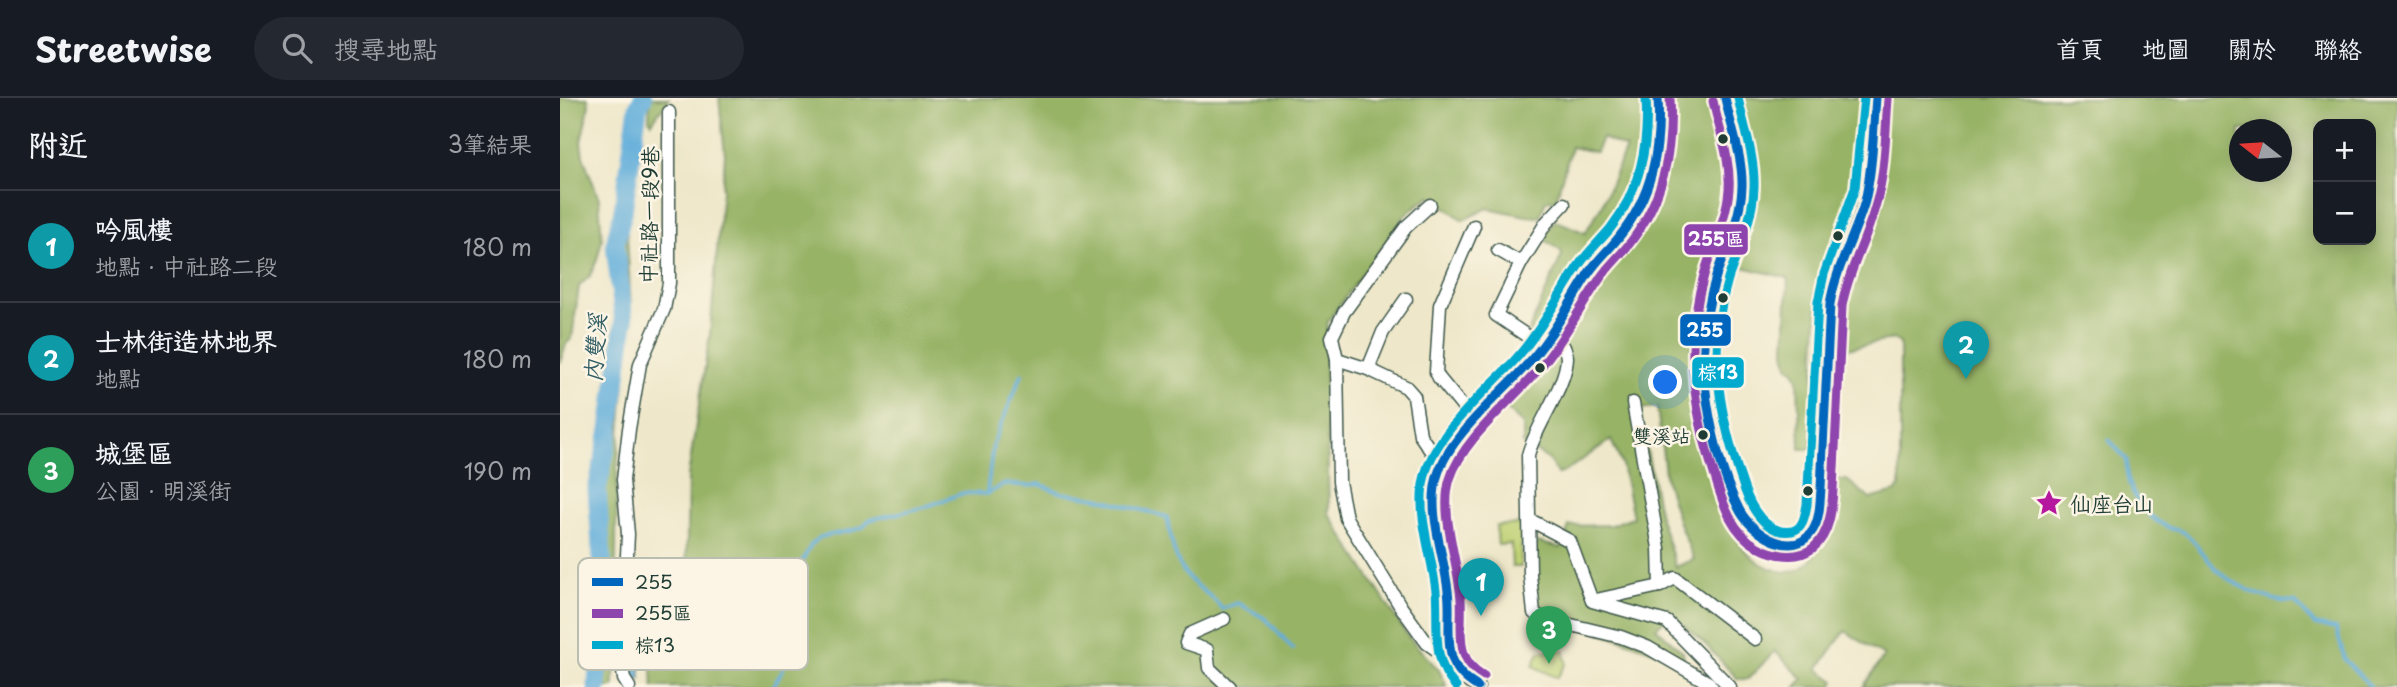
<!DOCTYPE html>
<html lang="zh-TW">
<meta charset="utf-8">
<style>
body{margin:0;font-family:"Playpen Sans","LXGW WenKai TC",sans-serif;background:#242831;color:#f1f3f6}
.controls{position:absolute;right:21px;top:21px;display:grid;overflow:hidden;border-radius:14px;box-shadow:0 4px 18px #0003}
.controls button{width:63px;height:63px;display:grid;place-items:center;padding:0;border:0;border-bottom:2px solid #363941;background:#171b24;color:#f1f3f6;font:35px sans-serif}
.compass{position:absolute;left:1669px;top:21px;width:63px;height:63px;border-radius:50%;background:#171b24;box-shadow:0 4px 18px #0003;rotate:287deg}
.you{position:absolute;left:1106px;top:285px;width:24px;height:24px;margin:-18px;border:5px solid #fff;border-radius:50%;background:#1a73e8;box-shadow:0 0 0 10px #1a73e833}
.badge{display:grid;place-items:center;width:46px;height:46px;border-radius:50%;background:#d690ce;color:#fff;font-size:23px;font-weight:700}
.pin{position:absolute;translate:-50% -58px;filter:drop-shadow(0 2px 4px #0008)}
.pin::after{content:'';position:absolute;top:37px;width:24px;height:21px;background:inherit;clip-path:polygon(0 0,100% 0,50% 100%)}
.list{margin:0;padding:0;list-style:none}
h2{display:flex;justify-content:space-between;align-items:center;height:91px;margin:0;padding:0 28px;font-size:30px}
h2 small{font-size:23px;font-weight:400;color:#9ea1a6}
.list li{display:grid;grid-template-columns:46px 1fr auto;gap:21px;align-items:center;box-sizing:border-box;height:112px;padding:0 28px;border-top:2px solid #363941}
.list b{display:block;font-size:26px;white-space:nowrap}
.list p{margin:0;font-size:23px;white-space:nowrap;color:#9ea1a6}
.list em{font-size:23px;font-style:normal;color:#9ea1a6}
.icon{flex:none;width:38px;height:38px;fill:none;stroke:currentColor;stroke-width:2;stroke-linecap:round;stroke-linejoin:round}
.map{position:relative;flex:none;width:1837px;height:589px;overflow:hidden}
header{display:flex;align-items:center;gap:42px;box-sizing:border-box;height:98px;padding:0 35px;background:#171b24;border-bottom:2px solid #363941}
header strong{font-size:33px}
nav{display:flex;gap:38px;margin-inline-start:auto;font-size:24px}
.search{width:490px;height:63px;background:#242831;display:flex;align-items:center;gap:18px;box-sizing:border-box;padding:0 24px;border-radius:38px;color:#9ea1a6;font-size:26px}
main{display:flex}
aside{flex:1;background:#171b24}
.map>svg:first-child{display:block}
.green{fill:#bfd174;stroke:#6f8754;stroke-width:2}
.forest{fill:#97b366;stroke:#5b784d;stroke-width:2;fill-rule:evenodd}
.water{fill:#61adda;stroke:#407587;stroke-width:2}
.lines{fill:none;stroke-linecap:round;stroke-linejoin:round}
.stream{stroke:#61adda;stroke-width:3.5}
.river{stroke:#61adda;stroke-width:19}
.minor-casing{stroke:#3e564a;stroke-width:15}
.minor{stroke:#fff;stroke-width:12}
.bus-1-casing{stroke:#fcf5e5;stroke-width:14}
.bus-2-casing{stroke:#fcf5e5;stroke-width:14}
.bus-3-casing{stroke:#fcf5e5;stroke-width:14}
.bus-1{stroke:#0065bd;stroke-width:9}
.bus-2{stroke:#8e44ad;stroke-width:9}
.bus-3{stroke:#00a9ce;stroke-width:9}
.bus-dot{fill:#1f3d34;stroke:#fcf5e5;stroke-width:2.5}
.labels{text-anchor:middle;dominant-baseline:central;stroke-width:5;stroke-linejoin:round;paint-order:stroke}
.bus-label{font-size:19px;fill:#1f3d34;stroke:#fcf5e5;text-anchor:end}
.street-label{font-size:21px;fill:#1f3d34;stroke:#fcf5e5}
.poi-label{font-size:21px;fill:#1f3d34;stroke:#fcf5e5;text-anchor:start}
.water-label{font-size:23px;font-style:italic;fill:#335f66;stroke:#fcf5e5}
.key{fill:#fcf5e5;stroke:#babeb0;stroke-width:2}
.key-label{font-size:19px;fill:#1f3d34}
.line-badge{stroke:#fcf5e5;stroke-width:2.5}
.badge-label{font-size:19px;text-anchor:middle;font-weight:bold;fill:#fff}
</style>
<header>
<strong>Streetwise</strong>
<div class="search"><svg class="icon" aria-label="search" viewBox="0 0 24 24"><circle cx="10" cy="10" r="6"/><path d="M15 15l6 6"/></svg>搜尋地點</div>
<nav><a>首頁</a><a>地圖</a><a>關於</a><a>聯絡</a></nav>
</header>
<main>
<aside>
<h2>附近<small>3筆結果</small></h2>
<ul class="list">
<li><span class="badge" style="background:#0f9aa8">1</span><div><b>吟風樓</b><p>地點 · 中社路二段</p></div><em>180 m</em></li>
<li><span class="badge" style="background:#0f9aa8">2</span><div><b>士林街造林地界</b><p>地點</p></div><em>180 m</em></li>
<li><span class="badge" style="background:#2e9e5b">3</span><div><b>城堡區</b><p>公園 · 明溪街</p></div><em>190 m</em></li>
</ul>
</aside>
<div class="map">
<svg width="1837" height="589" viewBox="0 0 1837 589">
<rect width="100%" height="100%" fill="#fcf5e5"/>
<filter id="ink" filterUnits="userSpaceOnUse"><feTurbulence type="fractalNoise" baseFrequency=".0143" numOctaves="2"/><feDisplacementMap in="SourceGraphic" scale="14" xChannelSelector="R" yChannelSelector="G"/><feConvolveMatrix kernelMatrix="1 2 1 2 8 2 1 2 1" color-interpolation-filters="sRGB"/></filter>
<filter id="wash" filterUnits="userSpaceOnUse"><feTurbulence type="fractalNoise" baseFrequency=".00686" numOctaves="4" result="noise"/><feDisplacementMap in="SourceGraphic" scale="28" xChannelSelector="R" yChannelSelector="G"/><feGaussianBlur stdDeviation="1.57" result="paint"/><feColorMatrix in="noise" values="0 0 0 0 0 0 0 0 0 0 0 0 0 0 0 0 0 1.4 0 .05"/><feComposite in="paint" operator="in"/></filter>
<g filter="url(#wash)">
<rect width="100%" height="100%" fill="#eee7c9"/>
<g class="green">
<polygon points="961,426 961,469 952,469 951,446 938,447 936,428"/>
<polygon points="1004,552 1006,565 997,580 973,568 979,554"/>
</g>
<g class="forest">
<polygon points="0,0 28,0 29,7 21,44 23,58 39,101 42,141 37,162 30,178 19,188 12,240 6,246 0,265"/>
<polygon points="90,0 109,0 92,24 89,21"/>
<polygon points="159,0 1089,0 1092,29 1082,83 1073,109 1007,207 995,203 974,237 969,236 970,230 1002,157 1001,153 983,141 995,122 1025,135 1042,107 1066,50 1042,40 1036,54 1011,49 996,101 986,102 980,119 966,118 928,110 903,122 870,98 846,116 768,223 765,254 769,416 848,539 879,572 887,589 93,589 91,557 105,558 116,547 126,496 128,378 150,236 165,57"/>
<path d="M1102,0H1156C1161,27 1171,56 1171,84C1172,113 1156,144 1148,171C1133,223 1124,282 1137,335C1141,352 1148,369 1154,385C1162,411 1170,442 1193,460C1212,475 1237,482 1253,459C1267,438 1265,406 1267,381L1287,382L1310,401L1336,394L1340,388V245L1333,241L1278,253L1275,224L1283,172L1310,125L1321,0H1837V589H1303L1324,558L1285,533L1258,571L1275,583L1272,589H1236L1243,581L1215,553L1188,581H1178L1143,544L1111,516L1096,530L1123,554L1124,559L1121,562L1007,523L976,509L975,448L977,444L1001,450L1009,428L1051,427L1073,419L1062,366L1051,342L1004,374L998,376L988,361L963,346V326L942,307L980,269L993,241L1014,207L1091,95ZM1758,26H1811V142H1758ZM1680,32H1722V74H1680ZM1097,309L1106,383L1119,425L1134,461L1116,469L1100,420L1079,311Z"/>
<polygon points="1170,0 1304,0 1299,53 1289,98 1258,198 1251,351 1240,351 1238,281 1234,272 1228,268 1225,253 1228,180 1166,165 1182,115"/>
<polygon points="67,136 71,211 57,371 54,589 40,589 45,385 57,312 65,227 59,160 60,147"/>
</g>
<polygon class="water" points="80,558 81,581 72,582 71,559"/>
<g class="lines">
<g class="stream">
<path d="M1549,342L1567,362C1563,388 1582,416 1605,428C1611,432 1619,431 1625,435C1637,444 1646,461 1657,472C1673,487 1713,506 1735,504L1755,527L1776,531L1785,562L1811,589"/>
<polyline points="427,394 433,346 462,276"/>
<path d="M213,589L225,567V542L210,515L205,501L207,490L212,485L225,482L237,472L251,447L260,439L294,432L303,429L309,422L365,409L403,395L427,396L445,386L469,388L479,386L502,395L538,400L607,419C611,438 613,461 626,477C636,490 652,496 662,511L678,505L706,521L733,551"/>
</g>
<polyline class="river" points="37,589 43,474 37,392 50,332 64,224 55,146 63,113 78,9 83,0"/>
</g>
</g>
<g filter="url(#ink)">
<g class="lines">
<defs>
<g id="minor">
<path d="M1165,0C1170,26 1183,63 1182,88C1181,123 1161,157 1153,190C1136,259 1143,306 1165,372C1171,390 1176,410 1188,425C1201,442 1237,457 1252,433C1262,417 1261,383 1262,365C1265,312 1265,258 1270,206C1274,170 1294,139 1304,105C1313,72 1313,34 1316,0"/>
<polyline points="870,107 846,129 784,214 772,239 777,261 779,384 786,420 841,509 867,545 890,561"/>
<polyline points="914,128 880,207 876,274 879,280 906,313 916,322"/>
<polyline points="938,152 961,165 936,217 970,240 981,252"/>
<polyline points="961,165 986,125 1004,106"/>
<path d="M994,234C999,242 1006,249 1007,259C1007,287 975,329 968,357L970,477L974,515L982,520L1061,539L1087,549L1149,585L1152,589"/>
<polyline points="777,261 808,271 846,289 854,298 860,337 881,368"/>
<polyline points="808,271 823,234 846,201"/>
<polyline points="1073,305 1099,450 1100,488"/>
<polyline points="970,422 1010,443 1032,503 1107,524 1170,589"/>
<polyline points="1036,502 1100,488 1115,480 1195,541"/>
<polyline points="664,521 630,536 626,545 647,552 649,570 669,589"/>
<polyline points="69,589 64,581 62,566 68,436 63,382 69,331 80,266 104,211 109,185 109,14"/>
<path d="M918,589C883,575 889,537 889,506C888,466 869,417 877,380C885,345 949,288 973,260C996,235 1010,204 1028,176C1037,162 1049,151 1059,139C1093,97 1103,53 1098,0"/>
</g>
</defs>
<use href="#minor" class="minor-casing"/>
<use href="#minor" class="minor"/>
<defs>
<g id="bus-1">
<path d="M1165,0C1171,29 1183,59 1182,89C1181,119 1167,147 1157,175C1146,210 1141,249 1145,285C1149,325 1161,377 1180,413C1193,436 1234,463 1253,432C1260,420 1260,404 1261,390L1270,206C1276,169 1295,138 1305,103C1313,69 1313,34 1316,0"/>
<path d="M918,589C882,569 890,540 889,505C888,465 866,419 877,379C888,340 935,301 962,272C990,243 1007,209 1028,176C1037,162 1049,152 1059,139C1092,98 1101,52 1098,0"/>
</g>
<g id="bus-2">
<path d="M1153,3C1159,31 1171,61 1169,91C1167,121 1152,148 1144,177C1124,246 1133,312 1155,379C1163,406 1172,435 1198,449C1215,458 1238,462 1253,450C1270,436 1272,411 1273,391L1282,208C1288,173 1306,143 1315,109C1326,74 1325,37 1328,1"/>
<path d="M924,578C893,561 903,532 901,502C899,466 879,416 890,381C901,345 944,309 969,282C998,252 1016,216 1039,182C1048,168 1060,158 1070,145C1103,102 1113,54 1110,0"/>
</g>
<g id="bus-3">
<path d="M1178,0C1184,29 1195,59 1194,89C1193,122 1178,151 1168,181C1146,253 1160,321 1184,390C1191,410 1206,437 1232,433C1243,431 1245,417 1247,407L1258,204L1264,176L1295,90L1304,0"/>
<path d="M896,589C870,562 879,526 876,493C872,455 855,414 865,377C876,335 924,295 953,264C980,235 997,200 1019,167C1028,154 1040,143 1050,131C1080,92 1089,49 1086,1"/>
</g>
</defs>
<use href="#bus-1" class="bus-1-casing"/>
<use href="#bus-2" class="bus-2-casing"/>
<use href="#bus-3" class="bus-3-casing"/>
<use href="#bus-1" class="bus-1"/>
<use href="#bus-2" class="bus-2"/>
<use href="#bus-3" class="bus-3"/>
</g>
</g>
<defs>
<symbol id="sight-bare" viewBox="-9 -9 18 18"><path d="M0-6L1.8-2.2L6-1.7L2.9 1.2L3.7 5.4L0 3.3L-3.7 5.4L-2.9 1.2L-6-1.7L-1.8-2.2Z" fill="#b5179e" stroke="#fcf5e5" stroke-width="2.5" paint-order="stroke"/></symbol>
</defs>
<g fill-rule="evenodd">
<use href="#sight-bare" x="1470" y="386" width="38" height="38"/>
</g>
<g class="bus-dot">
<circle cx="1163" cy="41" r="6"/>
<circle cx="1278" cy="138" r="6"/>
<circle cx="1163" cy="200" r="6"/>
<circle cx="980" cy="270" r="6"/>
<circle cx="1143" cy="337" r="6"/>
<circle cx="1248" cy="393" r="6"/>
</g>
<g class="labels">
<g class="bus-label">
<text x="1130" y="337">雙溪站</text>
</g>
<g class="street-label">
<text transform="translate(88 117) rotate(-89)">中社路一段9巷</text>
</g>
<g class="poi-label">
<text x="1510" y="405">仙座台山</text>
</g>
<g class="water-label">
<text transform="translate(34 250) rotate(-86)">內雙溪</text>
</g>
</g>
<rect x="18" y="460" width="230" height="112" rx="10" class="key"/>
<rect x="32" y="480" width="31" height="8" fill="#0065bd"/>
<rect x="32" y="511" width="31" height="9" fill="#8e44ad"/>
<rect x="32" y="543" width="31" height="8" fill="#00a9ce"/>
<g class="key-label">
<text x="75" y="491">255</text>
<text x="75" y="522">255區</text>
<text x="75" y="554">棕13</text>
</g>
<g class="line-badge">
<rect x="1123" y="125" width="66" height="33" rx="7" fill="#8e44ad"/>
<rect x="1119" y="215" width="53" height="34" rx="7" fill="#0065bd"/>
<rect x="1131" y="258" width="54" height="33" rx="7" fill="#00a9ce"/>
</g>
<g class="badge-label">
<text x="1156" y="148">255區</text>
<text x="1145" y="239">255</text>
<text x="1158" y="281">棕13</text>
</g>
</svg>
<div class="controls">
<button>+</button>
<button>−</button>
</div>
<svg class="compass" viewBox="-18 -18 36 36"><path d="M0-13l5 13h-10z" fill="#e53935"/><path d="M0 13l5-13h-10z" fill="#9ea1a6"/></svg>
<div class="you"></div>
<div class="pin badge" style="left:921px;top:518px;background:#0f9aa8">1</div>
<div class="pin badge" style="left:1406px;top:281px;background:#0f9aa8">2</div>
<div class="pin badge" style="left:989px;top:566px;background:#2e9e5b">3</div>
</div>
</main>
